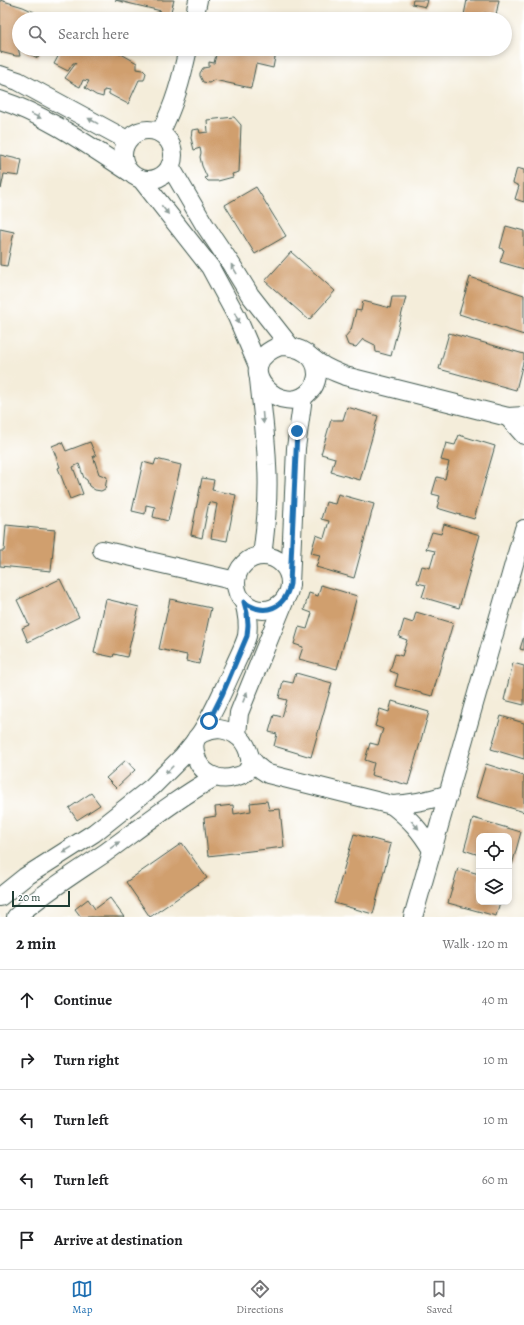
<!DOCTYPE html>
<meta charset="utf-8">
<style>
body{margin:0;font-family:Alegreya,serif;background:#f6f6f6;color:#202124}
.controls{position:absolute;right:12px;bottom:12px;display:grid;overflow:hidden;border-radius:8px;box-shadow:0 2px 6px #0003}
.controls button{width:36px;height:36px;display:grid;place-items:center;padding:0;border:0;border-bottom:1px solid #e0e0e0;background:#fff;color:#202124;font:20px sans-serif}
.scale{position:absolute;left:12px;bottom:10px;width:58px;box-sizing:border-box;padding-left:4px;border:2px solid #1f3d34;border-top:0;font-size:11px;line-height:14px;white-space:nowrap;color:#1f3d34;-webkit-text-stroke:3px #fff;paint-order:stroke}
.stop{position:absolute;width:12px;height:12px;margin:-9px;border:3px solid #1f6fb2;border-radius:50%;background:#fff}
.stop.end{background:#1f6fb2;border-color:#fff;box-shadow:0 1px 4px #0008}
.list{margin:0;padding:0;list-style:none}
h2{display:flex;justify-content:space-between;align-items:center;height:52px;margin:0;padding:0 16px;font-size:17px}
h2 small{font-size:13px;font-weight:400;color:#757577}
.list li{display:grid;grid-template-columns:26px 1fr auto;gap:12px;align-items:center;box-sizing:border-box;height:60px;padding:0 16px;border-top:1px solid #e0e0e0}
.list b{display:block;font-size:15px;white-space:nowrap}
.list em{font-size:13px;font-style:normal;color:#757577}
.icon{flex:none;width:22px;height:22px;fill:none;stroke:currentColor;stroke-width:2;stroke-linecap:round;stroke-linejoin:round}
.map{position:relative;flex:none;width:524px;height:917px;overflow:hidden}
.search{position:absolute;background:#fff;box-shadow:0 2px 6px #0003;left:12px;right:12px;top:12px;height:44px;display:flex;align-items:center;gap:10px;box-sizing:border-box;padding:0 14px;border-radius:22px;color:#757577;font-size:15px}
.sheet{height:352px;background:#fff}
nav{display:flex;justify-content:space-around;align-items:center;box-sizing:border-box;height:56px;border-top:1px solid #e0e0e0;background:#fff;font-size:11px;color:#757577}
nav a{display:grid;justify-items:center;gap:2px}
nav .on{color:#1f6fb2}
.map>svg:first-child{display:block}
.building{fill:#d09f6e}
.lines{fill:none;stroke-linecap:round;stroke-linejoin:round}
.street-casing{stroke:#3f574d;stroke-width:20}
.street{stroke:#fff;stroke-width:18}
.oneway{fill:#8f9e9a}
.route{stroke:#1f6fb2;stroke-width:5}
</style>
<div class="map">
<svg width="524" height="917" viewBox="0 0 524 917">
<rect width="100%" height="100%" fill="#fff"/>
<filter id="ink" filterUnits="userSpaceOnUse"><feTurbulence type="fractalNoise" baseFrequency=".025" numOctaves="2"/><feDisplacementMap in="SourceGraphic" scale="8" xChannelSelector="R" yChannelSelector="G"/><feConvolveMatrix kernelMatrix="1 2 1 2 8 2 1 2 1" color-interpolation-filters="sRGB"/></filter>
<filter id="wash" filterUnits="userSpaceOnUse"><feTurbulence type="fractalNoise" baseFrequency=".012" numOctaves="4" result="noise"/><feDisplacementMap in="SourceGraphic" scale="16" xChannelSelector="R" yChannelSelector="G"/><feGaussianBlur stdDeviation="0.9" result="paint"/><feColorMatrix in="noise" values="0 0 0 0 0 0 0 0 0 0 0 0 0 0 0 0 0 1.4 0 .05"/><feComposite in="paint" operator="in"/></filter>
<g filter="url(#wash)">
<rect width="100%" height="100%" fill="#f4edda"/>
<g id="blocks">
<g class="building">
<polygon points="0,0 23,7 50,19 19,19 18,47 20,56 16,56 0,52"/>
<polygon points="115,0 174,0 169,19 142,19 161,11"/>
<polygon points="413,0 428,0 426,7 412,4"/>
<polygon points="467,0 499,0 496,15 484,13 483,19 480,19 464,15"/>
<polygon points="22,49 42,49 38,58 27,53"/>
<polygon points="62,49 103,49 112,54 116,51 137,63 137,69 143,70 146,73 144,80 139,80 128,104 109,94 109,91 104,90 103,97 96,95 85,88 89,81 83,80 80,87 74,84 65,78 76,63 73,63 68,71 54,64"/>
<polygon points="210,49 260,49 276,52 273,68 256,64 251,88 214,80 209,83 203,82 200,76 200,73 203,68 209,67 209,62 214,63 216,55 210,54"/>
<polygon points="234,117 241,125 239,172 232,174 233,177 218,181 208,181 205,178 207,177 202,166 200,157 201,153 200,148 194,150 191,138 192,130 199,129 200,133 208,132 207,120"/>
<polygon points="0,155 22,160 19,176 4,174 1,189"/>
<polygon points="517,168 524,170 524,202 515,199 519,186 513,183"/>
<polygon points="256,187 286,236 255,254 225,205"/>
<polygon points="506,226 524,231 524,269 500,262 504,250 500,248"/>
<polygon points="0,229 14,232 7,266 0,265"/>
<polygon points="291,252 335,291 309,320 265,281"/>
<polygon points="470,277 524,295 524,335 459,314"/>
<polygon points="392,297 406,297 391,356 376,352 375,345 363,339 356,347 348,345 345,337 351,330 356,310 361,311 363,301 390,308"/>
<polygon points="449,333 524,354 524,359 516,390 439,369"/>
<polygon points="347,407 378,416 360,480 331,472 335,458 321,454 331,420 343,420"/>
<polygon points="459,435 495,446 474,519 437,508 440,496 432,494 437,477 445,479 449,462 441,460 446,443 455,445"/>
<polygon points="62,442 66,451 90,442 96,456 93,456 99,474 107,477 105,489 101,491 95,490 89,486 87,480 84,478 79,464 73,467 83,494 70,499 58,468 60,467 52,446"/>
<polygon points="156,459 181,465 168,521 153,517 155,507 146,505 145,514 132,511 143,462 154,465"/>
<polygon points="202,478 214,480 212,490 236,495 227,541 211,538 217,504 209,502 202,538 191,535"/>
<polygon points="338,494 374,504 354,578 316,567 320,555 311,553 316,535 324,538 329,521 321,519 326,502 335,504"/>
<polygon points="444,524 480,535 459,608 422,597 426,585 417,583 422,566 430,568 435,551 426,549 432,532 441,534"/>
<polygon points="6,525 55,530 51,571 0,566 0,551 4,551"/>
<polygon points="60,579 79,617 28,642 22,628 29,625 17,600"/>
<polygon points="321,585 357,596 337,669 299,659 303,647 294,644 299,627 307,629 312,613 304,610 309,593 318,596"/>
<polygon points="106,599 139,607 127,657 114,654 113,657 94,653"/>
<polygon points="170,599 211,608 199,664 186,661 187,655 159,649"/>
<polygon points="416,612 453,623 432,696 395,686 398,674 390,671 395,654 402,656 407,640 399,637 404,620 413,623"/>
<polygon points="524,636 524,650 520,649"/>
<polygon points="513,663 524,666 524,705 504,700"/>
<polygon points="296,673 332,683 311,757 274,746 277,734 269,732 274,715 282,717 287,700 279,698 283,681 293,683"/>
<polygon points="392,701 429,712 408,785 371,775 374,763 365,760 370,743 378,745 383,729 375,726 380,709 389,712"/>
<polygon points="501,716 524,723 524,759 491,749"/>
<polygon points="126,760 135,770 116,788 106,778"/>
<polygon points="486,764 524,776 524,812 476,797"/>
<polygon points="91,793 100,805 77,820 69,808"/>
<polygon points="267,801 269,810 280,809 284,847 208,856 204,818 216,816 215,807 233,805 234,814 251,811 250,803"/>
<polygon points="473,818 521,832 512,865 509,864 509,836 479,836 479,855 464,850"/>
<polygon points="354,834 391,844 373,914 334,903"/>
<polygon points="182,843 207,878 150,917 126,882"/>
<polygon points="458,868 479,874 479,902 500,902 496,916 448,903"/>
<polygon points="110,898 124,917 81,917 75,909 88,899 95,909"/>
</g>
</g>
</g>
<g filter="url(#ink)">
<use href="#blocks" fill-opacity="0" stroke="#3f574d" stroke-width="1"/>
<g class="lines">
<defs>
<g id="street">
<polyline points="194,19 198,0"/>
<polyline points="0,75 18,81 127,140"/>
<path d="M0,100C46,115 88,145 128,171"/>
<circle cx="148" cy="155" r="25"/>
<path d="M160,133C175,104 181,80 188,49"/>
<polyline points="170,166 204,224 231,264 250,295 290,346"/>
<polyline points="141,179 210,267 237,317 258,366"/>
<path d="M280,346C299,346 318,355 317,376C316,382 315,386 311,390C284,422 226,366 280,346Z"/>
<path d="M312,358C322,367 333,371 345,376L508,417L524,416"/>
<path d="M259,379C262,408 266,436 267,465C269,495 266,526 262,556"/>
<polyline points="508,417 524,435"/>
<polyline points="102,550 236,581"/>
<circle cx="263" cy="583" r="27"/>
<polyline points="290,584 296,448 303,397"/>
<path d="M219,729C225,730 231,731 236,735C246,741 256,762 246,772C243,775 238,776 234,777C218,782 200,773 196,756C190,736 201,731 219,729Z"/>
<path d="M200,734C214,713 223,690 234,667C238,657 244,647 247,636C249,624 247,613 244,602"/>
<polyline points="237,735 239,713 243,703 286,597"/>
<path d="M249,755C254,764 259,769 268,774L392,805C412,804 430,800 449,794"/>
<path d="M392,805C411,820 420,830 432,850"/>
<polyline points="0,897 25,877 94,833 152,787 183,756 195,741"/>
<path d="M16,917C43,893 74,874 105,853C141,827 176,799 215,777"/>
<polyline points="413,917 524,529"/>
</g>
</defs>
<use href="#street" class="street-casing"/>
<use href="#street" class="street"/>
</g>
<defs><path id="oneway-solid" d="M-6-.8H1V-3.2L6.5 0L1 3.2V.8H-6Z"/></defs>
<g class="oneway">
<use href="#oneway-solid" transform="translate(36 116) rotate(26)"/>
<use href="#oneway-solid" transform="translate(93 121) rotate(-151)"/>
<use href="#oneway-solid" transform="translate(165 210) rotate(52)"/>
<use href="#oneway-solid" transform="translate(234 269) rotate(-121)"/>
<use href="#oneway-solid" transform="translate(237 318) rotate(64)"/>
<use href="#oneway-solid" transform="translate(263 418) rotate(85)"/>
<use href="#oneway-solid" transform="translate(245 697) rotate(-68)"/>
<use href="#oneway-solid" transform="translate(169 770) rotate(135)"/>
<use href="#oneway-solid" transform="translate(415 825) rotate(48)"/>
<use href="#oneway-solid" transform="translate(115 845) rotate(-36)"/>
<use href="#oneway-solid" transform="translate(67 850) rotate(148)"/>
</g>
</g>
<g class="lines" filter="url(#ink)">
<path class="route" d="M209,721L222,695L247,636L248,625L247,613L244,602C265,617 285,608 290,584L297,431"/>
</g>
</svg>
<div class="controls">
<button><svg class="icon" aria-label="locate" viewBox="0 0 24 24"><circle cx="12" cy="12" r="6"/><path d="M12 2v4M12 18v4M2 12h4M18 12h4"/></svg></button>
<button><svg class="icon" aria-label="layers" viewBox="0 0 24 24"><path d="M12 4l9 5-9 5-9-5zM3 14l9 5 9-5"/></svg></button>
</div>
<div class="scale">20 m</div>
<div class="stop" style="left:209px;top:721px"></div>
<div class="stop end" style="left:297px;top:431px"></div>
<div class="search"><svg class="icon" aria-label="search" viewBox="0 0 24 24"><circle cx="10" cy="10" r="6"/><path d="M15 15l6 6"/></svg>Search here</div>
</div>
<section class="sheet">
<h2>2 min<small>Walk · 120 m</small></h2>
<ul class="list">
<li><svg class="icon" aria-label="ahead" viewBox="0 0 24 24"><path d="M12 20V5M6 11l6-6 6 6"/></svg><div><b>Continue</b></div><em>40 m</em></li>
<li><svg class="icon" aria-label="right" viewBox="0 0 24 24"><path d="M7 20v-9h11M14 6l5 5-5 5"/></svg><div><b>Turn right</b></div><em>10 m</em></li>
<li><svg class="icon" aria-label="left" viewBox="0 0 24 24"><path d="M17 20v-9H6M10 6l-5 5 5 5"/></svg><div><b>Turn left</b></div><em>10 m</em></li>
<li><svg class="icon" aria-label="left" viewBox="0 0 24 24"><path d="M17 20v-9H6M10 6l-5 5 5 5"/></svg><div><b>Turn left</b></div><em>60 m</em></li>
<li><svg class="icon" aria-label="arrive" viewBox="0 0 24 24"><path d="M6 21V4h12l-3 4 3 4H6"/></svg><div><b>Arrive at destination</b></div></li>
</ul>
</section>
<nav>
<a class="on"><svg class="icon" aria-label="map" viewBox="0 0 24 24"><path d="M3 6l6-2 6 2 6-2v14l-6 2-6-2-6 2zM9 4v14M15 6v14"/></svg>Map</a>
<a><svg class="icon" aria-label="directions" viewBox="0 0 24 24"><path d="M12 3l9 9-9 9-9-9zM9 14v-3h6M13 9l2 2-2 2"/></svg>Directions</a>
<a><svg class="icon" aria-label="saved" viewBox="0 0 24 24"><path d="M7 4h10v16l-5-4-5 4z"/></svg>Saved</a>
</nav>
